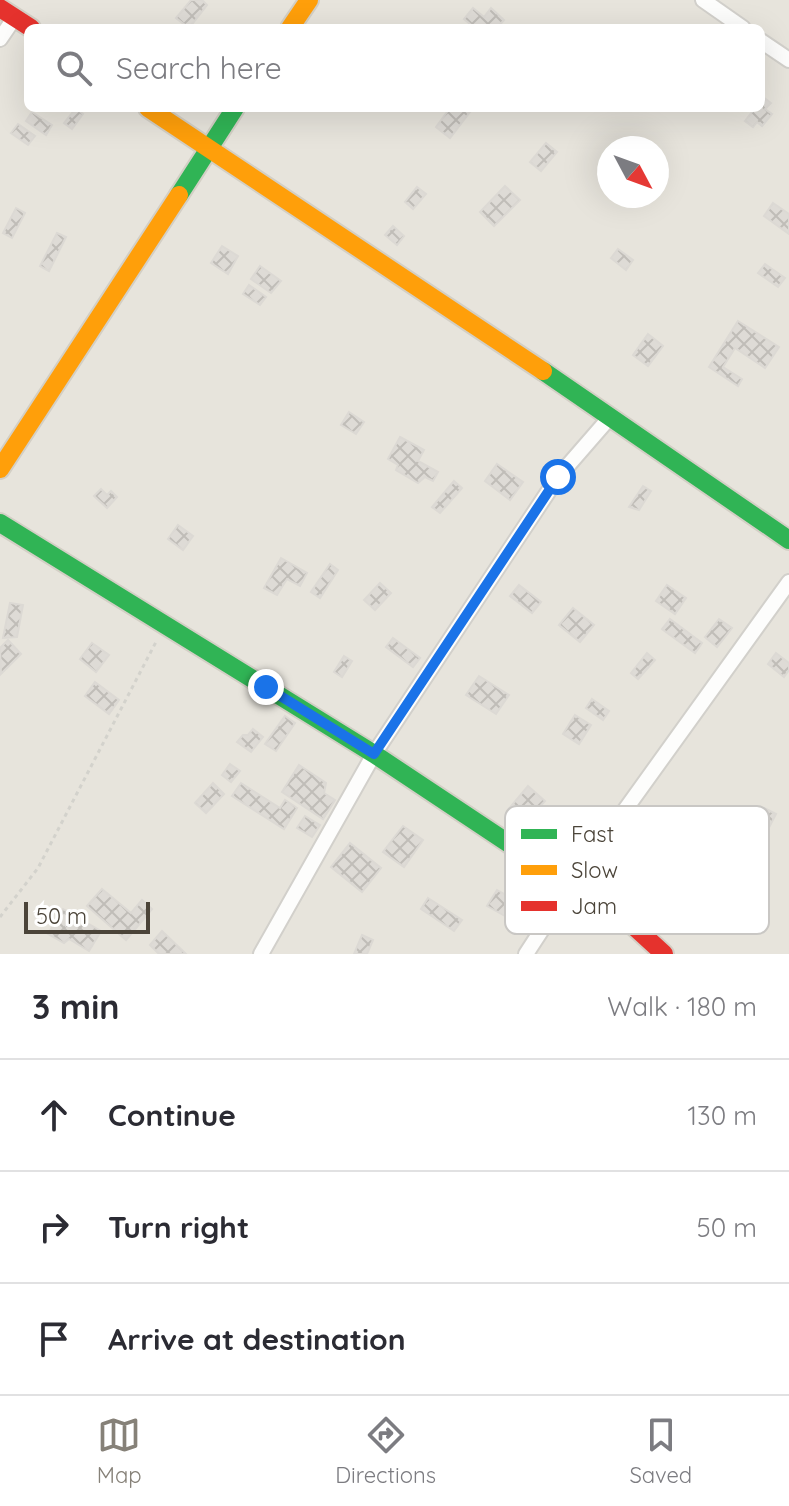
<!DOCTYPE html>
<meta charset="utf-8">
<style>
body{margin:0;font-family:Quicksand,sans-serif;background:#f7f7f7;color:#2b2b33}
.compass{position:absolute;left:597px;top:136px;width:72px;height:72px;border-radius:50%;background:#fff;box-shadow:0 8px 32px #0002;rotate:131deg}
.scale{position:absolute;left:24px;bottom:20px;width:126px;box-sizing:border-box;padding-left:8px;border:4px solid #4b4439;border-top:0;font-size:22px;line-height:28px;white-space:nowrap;color:#4b4439;-webkit-text-stroke:6px #fff;paint-order:stroke}
.stop{position:absolute;width:24px;height:24px;margin:-18px;border:6px solid #1a73e8;border-radius:50%;background:#fff}
.stop.end{background:#1a73e8;border-color:#fff;box-shadow:0 2px 8px #0008}
.list{margin:0;padding:0;list-style:none}
h2{display:flex;justify-content:space-between;align-items:center;height:104px;margin:0;padding:0 32px;font-size:34px}
h2 small{font-size:26px;font-weight:400;color:#7c7c81}
.list li{display:grid;grid-template-columns:52px 1fr auto;gap:24px;align-items:center;box-sizing:border-box;height:112px;padding:0 32px;border-top:2px solid #e1e1e2}
.list b{display:block;font-size:30px;white-space:nowrap}
.list em{font-size:26px;font-style:normal;color:#7c7c81}
.icon{flex:none;width:44px;height:44px;fill:none;stroke:currentColor;stroke-width:2;stroke-linecap:round;stroke-linejoin:round}
.map{position:relative;flex:none;width:789px;height:954px;overflow:hidden}
.search{position:absolute;background:#fff;box-shadow:0 8px 32px #0002;left:24px;right:24px;top:24px;height:88px;display:flex;align-items:center;gap:20px;box-sizing:border-box;padding:0 28px;border-radius:12px;color:#7c7c81;font-size:30px}
.sheet{height:440px;background:#fff}
nav{display:flex;justify-content:space-around;align-items:center;box-sizing:border-box;height:112px;border-top:2px solid #e1e1e2;background:#fff;font-size:22px;color:#7c7c81}
nav a{display:grid;justify-items:center;gap:4px}
nav .on{color:#868178}
.map>svg:first-child{display:block}
.residential{fill:#e7e4dc;fill-rule:evenodd}
.building{fill:url(#building-cross-hatch);stroke:#dcd9d4;stroke-width:2}
.lines{fill:none;stroke-linecap:round;stroke-linejoin:round}
.street-casing{stroke:#d2d0cb;stroke-width:18}
.fast-casing{stroke:#d3cfc5;stroke-width:22}
.slow-casing{stroke:#d3cfc5;stroke-width:22}
.jam-casing{stroke:#d3cfc5;stroke-width:22}
.path{stroke:#d3d2cc;stroke-width:3;stroke-dasharray:4 4;stroke-linecap:butt}
.street{stroke:#fdfdfc;stroke-width:14}
.fast{stroke:#30b455;stroke-width:18}
.slow{stroke:#ff9f0a;stroke-width:18}
.jam{stroke:#e5322d;stroke-width:18}
.route{stroke:#1a73e8;stroke-width:10}
.key{fill:#fff;stroke:#c9c7c4;stroke-width:2}
.key-label{font-size:22px;fill:#4b4439}
</style>
<div class="map">
<svg width="789" height="954" viewBox="0 0 789 954">
<defs>
<pattern id="building-cross-hatch" width="8" height="8" patternUnits="userSpaceOnUse" patternTransform="scale(2)"><rect width="8" height="8" fill="#dedbd6"/><path d="M0 0l8 8M0 8l8-8" fill="none" stroke="#c0bdb8"/></pattern>
</defs>
<rect width="100%" height="100%" fill="#f4f2ee"/>
<path class="residential" d="M0,0H789V954H0ZM28,28H761V108H28ZM609,148H657V196H609Z"/>
<g class="building">
<polygon points="191,0 202,0 207,5 189,28 176,18"/>
<polygon points="473,8 484,17 491,8 504,20 497,28 475,28 464,19"/>
<polygon points="763,97 771,103 765,109 772,114 762,126 757,122 753,127 745,121 755,108 761,108 761,100"/>
<polygon points="76,108 83,114 72,129 64,123"/>
<polygon points="450,108 473,108 450,138 436,127"/>
<polygon points="32,112 52,125 46,135 26,121"/>
<polygon points="18,124 35,136 28,145 11,133"/>
<polygon points="546,143 557,152 541,171 530,162"/>
<polygon points="505,186 520,200 494,226 480,212"/>
<polygon points="417,187 426,194 413,209 405,202"/>
<polygon points="773,203 789,214 789,234 764,216"/>
<polygon points="16,208 25,213 12,238 3,233"/>
<polygon points="393,226 404,236 397,245 385,235"/>
<polygon points="57,233 66,237 49,271 40,266"/>
<polygon points="222,246 238,256 228,274 211,263"/>
<polygon points="618,249 633,260 626,270 611,258"/>
<polygon points="765,264 785,278 778,287 758,273"/>
<polygon points="260,266 281,281 271,293 251,279"/>
<polygon points="249,285 266,297 260,305 243,294"/>
<polygon points="738,321 779,347 765,368 735,348 723,367 742,379 738,386 709,367"/>
<polygon points="648,334 663,346 648,366 633,355"/>
<polygon points="349,412 364,422 356,434 341,425"/>
<polygon points="400,437 424,450 418,461 438,472 433,481 425,477 418,483 396,470 398,465 388,459"/>
<polygon points="497,464 523,482 510,500 485,481"/>
<polygon points="454,481 462,488 440,513 432,507"/>
<polygon points="643,486 651,491 639,510 629,507"/>
<polygon points="101,489 107,495 111,491 117,497 107,508 94,496"/>
<polygon points="178,525 193,536 183,550 168,539"/>
<polygon points="281,558 307,573 300,586 287,579 277,595 264,588"/>
<polygon points="330,564 338,570 320,598 311,592"/>
<polygon points="380,583 391,593 375,610 364,600"/>
<polygon points="519,585 541,602 532,613 510,596"/>
<polygon points="667,585 686,598 675,614 656,601"/>
<polygon points="10,603 23,605 17,637 3,638"/>
<polygon points="573,608 594,625 580,642 559,625"/>
<polygon points="670,619 702,643 695,653 662,629"/>
<polygon points="719,619 732,628 717,647 705,637"/>
<polygon points="393,638 420,658 413,667 386,647"/>
<polygon points="8,640 21,654 1,674 0,648"/>
<polygon points="92,643 109,655 96,672 80,659"/>
<polygon points="647,653 655,660 638,679 631,673"/>
<polygon points="776,653 789,663 789,670 784,677 768,664"/>
<polygon points="344,656 352,661 342,677 334,672"/>
<polygon points="479,676 509,695 496,714 466,695"/>
<polygon points="95,682 119,700 109,714 85,696"/>
<polygon points="592,699 609,711 603,720 586,708"/>
<polygon points="575,715 591,725 579,744 563,734"/>
<polygon points="285,716 295,723 276,751 265,744"/>
<polygon points="253,729 263,737 251,752 237,742 243,735 248,735"/>
<polygon points="230,764 240,771 231,782 222,775"/>
<polygon points="299,765 326,783 324,793 335,800 323,819 282,792"/>
<polygon points="213,783 224,794 206,813 195,803"/>
<polygon points="241,783 280,808 285,800 297,808 284,829 232,796"/>
<polygon points="528,786 545,801 523,825 507,811"/>
<polygon points="764,808 776,814 761,843 750,837"/>
<polygon points="305,816 320,825 312,837 297,828"/>
<polygon points="403,826 423,840 404,867 383,852"/>
<polygon points="350,843 381,868 362,892 331,867"/>
<polygon points="102,889 131,913 142,900 152,909 126,940 87,906"/>
<polygon points="497,890 515,900 505,916 487,906"/>
<polygon points="428,898 462,920 454,931 421,909"/>
<polygon points="63,909 101,931 89,951 69,939 64,943 48,934"/>
<polygon points="162,931 186,954 159,954 150,945"/>
<polygon points="362,935 373,940 367,954 354,954"/>
</g>
<g class="lines">
<defs>
<g id="street">
<polyline points="703,0 743,28"/>
<polyline points="0,39 15,17"/>
<polyline points="761,41 789,60"/>
<polyline points="261,954 374,754 558,477 611,416"/>
<polyline points="526,954 571,885 789,582"/>
</g>
<g id="fast">
<polyline points="179,195 235,108"/>
<polyline points="543,371 789,540"/>
<polyline points="0,523 374,754 544,867"/>
</g>
<g id="slow">
<polyline points="290,28 309,0"/>
<polyline points="148,108 543,371"/>
<polyline points="0,469 179,195"/>
</g>
<g id="jam">
<polyline points="0,8 31,28"/>
<polyline points="544,867 627,920 664,954"/>
</g>
</defs>
<use href="#street" class="street-casing"/>
<use href="#fast" class="fast-casing"/>
<use href="#slow" class="slow-casing"/>
<use href="#jam" class="jam-casing"/>
<polyline class="path" points="0,917 38,868 157,640"/>
<use href="#street" class="street"/>
<use href="#fast" class="fast"/>
<use href="#slow" class="slow"/>
<use href="#jam" class="jam"/>
</g>
<g class="lines">
<polyline class="route" points="266,687 374,754 558,477"/>
</g>
<rect x="505" y="806" width="264" height="128" rx="12" class="key"/>
<rect x="521" y="829" width="36" height="10" fill="#30b455"/>
<rect x="521" y="865" width="36" height="10" fill="#ff9f0a"/>
<rect x="521" y="901" width="36" height="10" fill="#e5322d"/>
<g class="key-label">
<text x="571" y="842">Fast</text>
<text x="571" y="878">Slow</text>
<text x="571" y="914">Jam</text>
</g>
</svg>
<svg class="compass" viewBox="-18 -18 36 36"><path d="M0-13l5 13h-10z" fill="#e53935"/><path d="M0 13l5-13h-10z" fill="#7c7c81"/></svg>
<div class="scale">50 m</div>
<div class="stop" style="left:558px;top:477px"></div>
<div class="stop end" style="left:266px;top:687px"></div>
<div class="search"><svg class="icon" aria-label="search" viewBox="0 0 24 24"><circle cx="10" cy="10" r="6"/><path d="M15 15l6 6"/></svg>Search here</div>
</div>
<section class="sheet">
<h2>3 min<small>Walk · 180 m</small></h2>
<ul class="list">
<li><svg class="icon" aria-label="ahead" viewBox="0 0 24 24"><path d="M12 20V5M6 11l6-6 6 6"/></svg><div><b>Continue</b></div><em>130 m</em></li>
<li><svg class="icon" aria-label="right" viewBox="0 0 24 24"><path d="M7 20v-9h11M14 6l5 5-5 5"/></svg><div><b>Turn right</b></div><em>50 m</em></li>
<li><svg class="icon" aria-label="arrive" viewBox="0 0 24 24"><path d="M6 21V4h12l-3 4 3 4H6"/></svg><div><b>Arrive at destination</b></div></li>
</ul>
</section>
<nav>
<a class="on"><svg class="icon" aria-label="map" viewBox="0 0 24 24"><path d="M3 6l6-2 6 2 6-2v14l-6 2-6-2-6 2zM9 4v14M15 6v14"/></svg>Map</a>
<a><svg class="icon" aria-label="directions" viewBox="0 0 24 24"><path d="M12 3l9 9-9 9-9-9zM9 14v-3h6M13 9l2 2-2 2"/></svg>Directions</a>
<a><svg class="icon" aria-label="saved" viewBox="0 0 24 24"><path d="M7 4h10v16l-5-4-5 4z"/></svg>Saved</a>
</nav>
